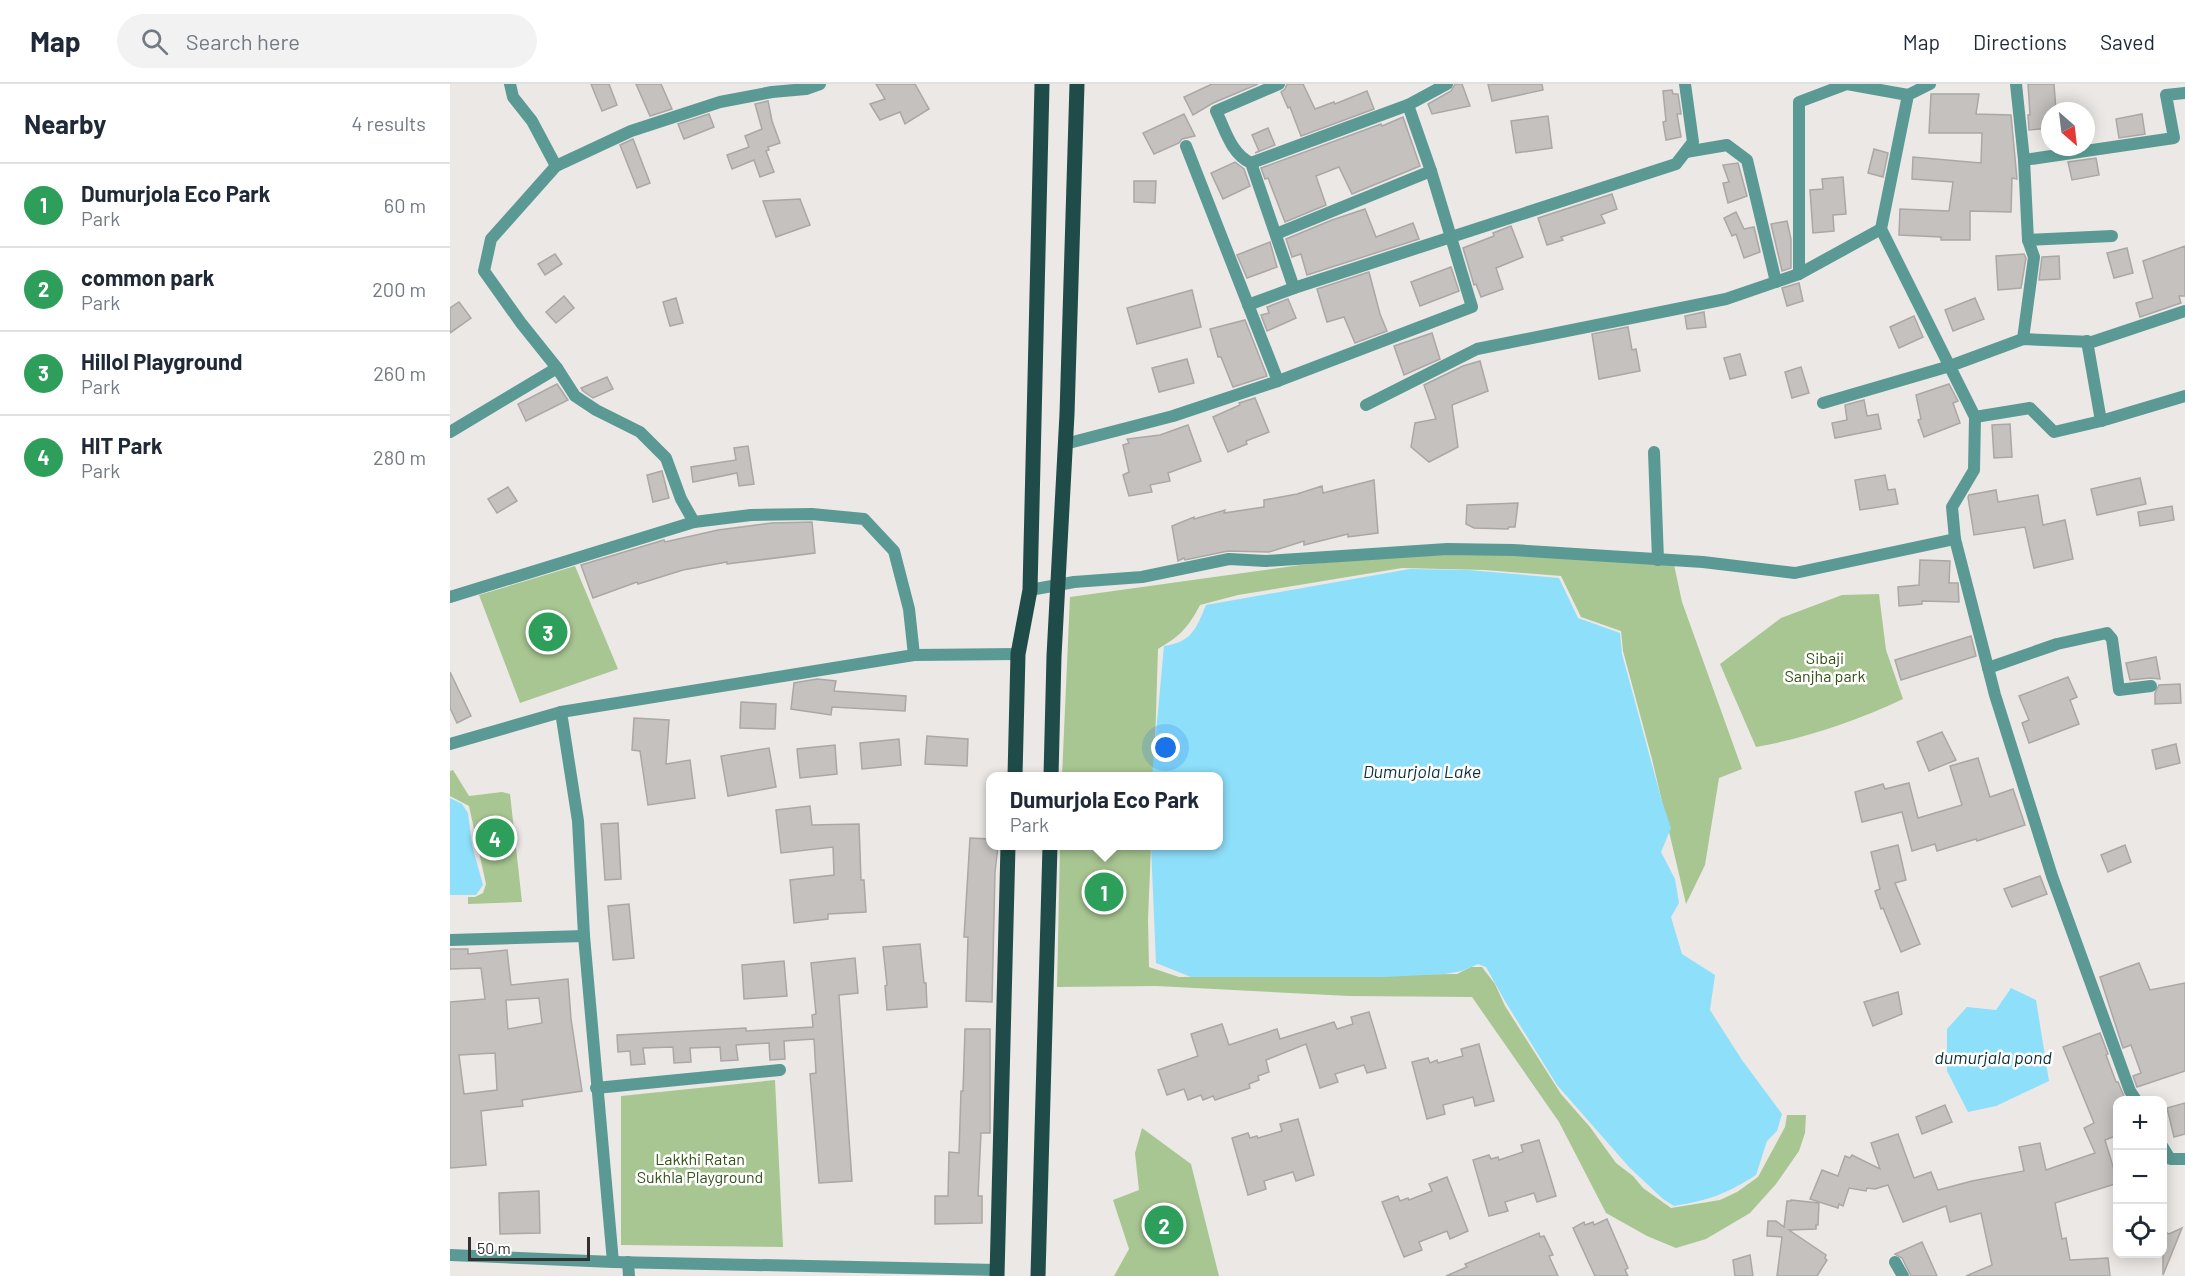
<!DOCTYPE html>
<meta charset="utf-8">
<style>
body{margin:0;font-family:Barlow,sans-serif;background:#f2f2f3;color:#1f2937}
.controls{position:absolute;right:18px;bottom:18px;display:grid;overflow:hidden;border-radius:12px;box-shadow:0 3px 15px #0003}
.controls button{width:54px;height:54px;display:grid;place-items:center;padding:0;border:0;border-bottom:2px solid #e0e1e3;background:#fff;color:#1f2937;font:30px sans-serif}
.compass{position:absolute;left:1591px;top:18px;width:54px;height:54px;border-radius:50%;background:#fff;box-shadow:0 3px 15px #0003;rotate:152deg}
.scale{position:absolute;left:18px;bottom:15px;width:122px;box-sizing:border-box;padding-left:6px;border:3px solid #323030;border-top:0;font-size:16px;line-height:21px;white-space:nowrap;color:#323030;-webkit-text-stroke:4px #fff;paint-order:stroke}
.you{position:absolute;left:716px;top:664px;width:21px;height:21px;margin:-15px;border:4px solid #fff;border-radius:50%;background:#1a73e8;box-shadow:0 0 0 9px #1a73e833}
.badge{display:grid;place-items:center;width:39px;height:39px;border-radius:50%;background:#b45309;color:#fff;font-size:20px;font-weight:700}
.pin{position:absolute;translate:-50% -50%;border:3px solid #fff;box-shadow:0 2px 6px #0006}
.popup{position:absolute;left:536px;top:688px;width:237px;height:78px;box-sizing:border-box;display:grid;place-content:center;border-radius:12px;background:#fff;filter:drop-shadow(0 2px 4px #0005);font-size:20px;white-space:nowrap;color:#747a83}
.popup b{font-size:22px;color:#1f2937}
.popup::after{content:'';position:absolute;left:50%;top:100%;margin-left:-12px;border:12px solid transparent;border-top-color:#fff}
.list{margin:0;padding:0;list-style:none}
h2{display:flex;justify-content:space-between;align-items:center;height:78px;margin:0;padding:0 24px;font-size:26px}
h2 small{font-size:20px;font-weight:400;color:#747a83}
.list li{display:grid;grid-template-columns:39px 1fr auto;gap:18px;align-items:center;box-sizing:border-box;height:84px;padding:0 24px;border-top:2px solid #e0e1e3}
.list b{display:block;font-size:22px;white-space:nowrap}
.list p{margin:0;font-size:20px;white-space:nowrap;color:#747a83}
.list em{font-size:20px;font-style:normal;color:#747a83}
.icon{flex:none;width:33px;height:33px;fill:none;stroke:currentColor;stroke-width:2;stroke-linecap:round;stroke-linejoin:round}
.map{position:relative;flex:none;width:1735px;height:1192px;overflow:hidden}
header{display:flex;align-items:center;gap:36px;box-sizing:border-box;height:84px;padding:0 30px;background:#fff;border-bottom:2px solid #e0e1e3}
header strong{font-size:28px}
nav{display:flex;gap:33px;margin-inline-start:auto;font-size:21px}
.search{width:420px;height:54px;background:#f2f2f3;display:flex;align-items:center;gap:15px;box-sizing:border-box;padding:0 21px;border-radius:33px;color:#747a83;font-size:22px}
main{display:flex}
aside{flex:1;background:#fff}
.map>svg:first-child{display:block}
.green{fill:#a8c692}
.water{fill:#8edffa}
.building{fill:#c4c1bf;stroke:#aaa7a5;stroke-width:1.5;fill-rule:evenodd}
.lines{fill:none;stroke-linecap:round;stroke-linejoin:round}
.street{stroke:#5b9a94;stroke-width:12}
.primary{stroke:#1f4c48;stroke-width:15}
.labels{text-anchor:middle;dominant-baseline:central;stroke-width:5;stroke-linejoin:round;paint-order:stroke}
.park-label{font-size:16px;fill:#315014;stroke:#fff}
.water-label{font-size:18px;font-style:italic;fill:#0a313d;stroke:#fff}
</style>
<header>
<strong>Map</strong>
<div class="search"><svg class="icon" aria-label="search" viewBox="0 0 24 24"><circle cx="10" cy="10" r="6"/><path d="M15 15l6 6"/></svg>Search here</div>
<nav><a>Map</a><a>Directions</a><a>Saved</a></nav>
</header>
<main>
<aside>
<h2>Nearby<small>4 results</small></h2>
<ul class="list">
<li><span class="badge" style="background:#2e9e5b">1</span><div><b>Dumurjola Eco Park</b><p>Park</p></div><em>60 m</em></li>
<li><span class="badge" style="background:#2e9e5b">2</span><div><b>common park</b><p>Park</p></div><em>200 m</em></li>
<li><span class="badge" style="background:#2e9e5b">3</span><div><b>Hillol Playground</b><p>Park</p></div><em>260 m</em></li>
<li><span class="badge" style="background:#2e9e5b">4</span><div><b>HIT Park</b><p>Park</p></div><em>280 m</em></li>
</ul>
</aside>
<div class="map">
<svg width="1735" height="1192" viewBox="0 0 1735 1192">
<rect width="100%" height="100%" fill="#ece8e6"/>
<g class="green">
<path d="M990,469L1223,476L1232,518L1292,685L1269,694L1255,781L1236,820L1202,675L1173,567L1171,547L1131,533L1111,492L1035,486L952,484L788,511L750,521C738,544 730,552 708,565L704,692H612L620,513L850,481Z"/>
<polygon points="125,482 168,585 70,619 29,511"/>
<path d="M1429,510L1436,566L1453,615C1406,637 1357,654 1306,663L1270,580L1331,534L1392,511Z"/>
<polygon points="3,686 19,712 52,708 60,710 72,818 18,820 18,813 25,813 33,809 36,800 19,722 0,712 0,687"/>
<polygon points="610,762 701,762 698,836 699,883 729,893 1007,890 1021,883 1032,883 1045,900 1055,922 1111,1010 1140,1043 1166,1079 1183,1092 1193,1104 1221,1124 1270,1116 1287,1108 1308,1093 1335,1043 1337,1031 1356,1031 1355,1049 1349,1067 1326,1100 1300,1129 1256,1155 1226,1164 1197,1152 1156,1129 1109,1038 1022,913 899,912 706,902 607,903"/>
<polygon points="325,996 333,1163 171,1161 171,1012"/>
<polygon points="692,1044 741,1080 769,1192 664,1192 679,1165 663,1116 689,1106 685,1069"/>
</g>
<g class="water">
<path d="M960,485L1018,486L1109,494L1128,534L1170,549L1172,570L1211,714L1221,744L1211,768L1225,795L1229,819L1221,833L1232,870L1265,891L1260,926L1292,976L1332,1030L1327,1047L1317,1057L1306,1091C1276,1110 1260,1116 1224,1122L1213,1115L1179,1083L1107,1001L1055,917L1036,883L1028,880L1012,887L995,890L934,893H741L706,879L701,762H768V692H702L714,562C742,558 746,545 756,521Z"/>
<polygon points="0,714 12,720 18,729 22,761 33,801 26,811 0,811"/>
<polygon points="1561,904 1586,916 1599,997 1546,1022 1518,1028 1497,987 1497,945 1517,923 1546,926"/>
</g>
<g class="building">
<polygon points="141,0 159,0 167,21 152,27"/>
<polygon points="186,0 211,0 222,25 200,32"/>
<polygon points="426,0 465,0 479,25 455,40 450,28 430,36 420,20 435,15"/>
<polygon points="762,0 808,0 763,19 743,31 734,13"/>
<polygon points="837,0 853,0 865,25 884,18 885,20 917,7 924,25 851,52 840,23 838,24 831,8 835,5"/>
<polygon points="1005,0 1012,0 1020,22 982,30 978,20 1001,7"/>
<polygon points="1038,0 1092,0 1093,6 1042,17"/>
<polygon points="1578,0 1604,0 1606,27 1600,27 1600,44 1579,46 1578,31 1580,31"/>
<polygon points="1222,6 1223,10 1228,10 1231,30 1227,30 1231,53 1216,56 1213,38 1216,37 1213,7"/>
<polygon points="1481,10 1529,10 1526,30 1561,31 1567,95 1562,94 1561,128 1520,127 1520,156 1491,156 1491,153 1449,151 1450,125 1499,127 1503,98 1462,95 1463,73 1531,79 1532,49 1479,49"/>
<polygon points="318,17 322,37 330,59 318,63 319,66 316,67 324,88 310,93 304,76 282,85 277,71 299,63 295,52 312,45 305,20"/>
<polygon points="259,30 264,43 234,55 228,40"/>
<polygon points="734,30 745,52 732,55 729,59 704,70 693,49"/>
<polygon points="1692,30 1695,50 1669,54 1666,35"/>
<polygon points="1098,32 1102,64 1066,69 1061,37"/>
<polygon points="953,33 970,82 902,110 889,83 866,92 876,121 835,138 818,94 815,95 811,84 931,40 932,42"/>
<polygon points="818,44 825,61 805,69 809,67 802,51"/>
<polygon points="183,55 200,99 187,104 170,61"/>
<polygon points="1424,65 1438,69 1433,93 1418,89"/>
<polygon points="1646,74 1649,91 1622,96 1618,78"/>
<polygon points="785,78 794,85 800,102 773,115 761,89"/>
<polygon points="1288,79 1297,112 1278,119 1273,99 1279,98 1273,81"/>
<polygon points="1393,93 1396,130 1383,131 1384,147 1363,149 1360,106 1373,105 1372,95"/>
<polygon points="684,97 706,97 705,119 684,118"/>
<polygon points="1162,110 1167,125 1151,131 1155,139 1111,153 1113,156 1097,161 1088,134"/>
<polygon points="350,115 360,141 326,153 313,117"/>
<polygon points="915,125 926,153 963,139 969,155 857,191 851,170 842,173 836,155 882,136"/>
<polygon points="1286,128 1294,145 1304,143 1310,168 1294,174 1286,150 1282,152 1274,134"/>
<polygon points="1337,137 1341,155 1341,184 1332,187 1321,140"/>
<polygon points="1061,142 1073,173 1046,184 1053,205 1031,213 1026,200 1024,201 1013,164 1044,152 1043,149"/>
<polygon points="820,158 827,183 797,194 787,171"/>
<polygon points="1735,162 1735,212 1729,212 1731,219 1690,233 1686,219 1703,214 1693,177"/>
<polygon points="1677,164 1683,189 1664,194 1657,169"/>
<polygon points="105,170 112,180 95,191 88,180"/>
<polygon points="1574,170 1576,174 1571,204 1548,206 1546,172"/>
<polygon points="1609,172 1610,195 1589,196 1592,173"/>
<polygon points="1001,183 1009,207 970,222 961,198"/>
<polygon points="919,188 930,230 937,247 905,259 894,233 877,238 867,205"/>
<polygon points="1349,199 1353,217 1337,222 1332,204"/>
<polygon points="742,206 751,243 687,260 677,224"/>
<polygon points="114,212 124,224 106,239 96,228"/>
<polygon points="226,214 233,239 220,242 213,218"/>
<polygon points="1525,214 1534,235 1503,247 1495,226"/>
<polygon points="838,215 846,234 817,247 811,231 819,229 817,223"/>
<polygon points="9,218 21,234 0,249 0,224"/>
<polygon points="1254,228 1256,243 1237,245 1235,232"/>
<polygon points="1464,232 1473,253 1449,264 1440,243"/>
<polygon points="795,236 817,292 783,303 771,273 768,273 760,245"/>
<polygon points="1178,243 1182,266 1186,265 1190,287 1149,295 1142,250"/>
<polygon points="982,249 990,275 954,291 944,262"/>
<polygon points="1290,270 1296,291 1280,295 1274,274"/>
<polygon points="737,275 744,299 709,308 702,284"/>
<polygon points="1030,277 1038,307 1002,321 1008,363 979,378 961,363 965,339 986,335 974,301 1013,282"/>
<polygon points="1351,283 1359,309 1342,314 1335,288"/>
<polygon points="157,293 163,305 143,314 133,307 131,304"/>
<polygon points="107,300 118,316 76,337 68,320"/>
<polygon points="1499,300 1508,317 1503,319 1510,339 1474,353 1468,336 1471,335 1466,311"/>
<polygon points="805,314 819,348 796,357 797,360 778,368 763,333 790,321 789,319"/>
<polygon points="1414,316 1417,332 1428,330 1431,345 1385,354 1382,339 1397,336 1395,321"/>
<polygon points="1560,340 1562,373 1544,374 1542,341"/>
<polygon points="738,341 751,377 718,389 720,397 700,401 702,408 679,412 673,391 679,388 673,361 679,359 677,355 710,351"/>
<polygon points="298,362 304,400 289,402 287,389 243,398 241,383 286,376 284,364"/>
<polygon points="212,387 219,414 203,418 197,391"/>
<polygon points="1435,391 1438,406 1445,405 1448,420 1410,426 1405,396"/>
<polygon points="1690,394 1696,420 1647,431 1641,405"/>
<polygon points="924,396 928,449 898,453 898,450 854,461 854,457 819,468 778,467 735,476 734,474 728,477 722,442 744,433 744,435 775,426 774,429 814,423 814,416 847,410 872,402 873,409"/>
<polygon points="58,403 67,417 47,429 38,415"/>
<polygon points="1546,406 1548,418 1588,411 1593,441 1615,436 1623,475 1584,484 1575,443 1524,451 1518,413 1519,411"/>
<polygon points="1068,419 1065,443 1059,443 1058,445 1024,444 1016,440 1017,421"/>
<polygon points="1722,422 1724,436 1690,442 1688,428"/>
<polygon points="362,438 365,469 277,480 277,478 233,486 188,500 187,498 143,514 131,481 214,456 215,458 268,446 322,439"/>
<polygon points="1470,476 1500,477 1499,499 1508,499 1509,518 1472,517 1472,520 1449,522 1448,503 1469,501"/>
<polygon points="1521,552 1526,572 1451,596 1445,576"/>
<polygon points="1706,573 1710,595 1700,594 1680,596 1676,579"/>
<polygon points="0,588 21,632 7,639 0,624"/>
<polygon points="1618,593 1627,613 1620,616 1629,640 1579,659 1572,639 1579,636 1569,612"/>
<polygon points="367,595 386,597 384,607 456,612 455,627 382,623 381,631 341,625 344,599"/>
<polygon points="1730,600 1731,619 1705,620 1705,609 1709,601"/>
<polygon points="291,618 326,620 325,645 290,644"/>
<polygon points="184,634 219,636 216,680 240,676 245,714 198,721 190,667 182,666"/>
<polygon points="1492,648 1506,676 1479,687 1467,658"/>
<polygon points="477,652 518,655 517,682 475,680"/>
<polygon points="449,655 451,681 412,685 410,659"/>
<polygon points="1726,660 1730,679 1706,685 1702,666"/>
<polygon points="385,661 387,690 350,694 347,665"/>
<polygon points="319,664 326,703 278,712 271,672"/>
<polygon points="1528,674 1540,713 1563,705 1575,741 1527,757 1526,755 1487,767 1485,760 1462,767 1452,728 1412,738 1405,708 1433,700 1435,705 1459,699 1468,734 1512,721 1500,682"/>
<polygon points="360,722 362,741 409,740 411,796 414,796 416,828 378,830 378,835 344,839 340,796 384,791 383,763 331,769 326,726"/>
<polygon points="168,739 171,795 155,796 151,740"/>
<polygon points="520,754 540,755 540,762 548,762 545,788 542,918 516,917 518,853 514,853"/>
<polygon points="1448,761 1456,796 1445,799 1470,860 1451,868 1433,824 1431,825 1425,807 1430,805 1421,768"/>
<polygon points="1675,761 1681,778 1658,788 1651,771"/>
<polygon points="1590,792 1597,810 1562,823 1554,805"/>
<polygon points="179,820 184,874 163,876 158,822"/>
<polygon points="470,860 474,899 476,899 477,923 437,926 435,902 437,901 433,863"/>
<path d="M0,865H18V870L57,866L61,901L118,895L121,935L132,1007L72,1016L73,1022L31,1027L36,1081L0,1084V918L35,915L31,884L0,885ZM89,914L92,939L58,945L56,916ZM45,969L47,1006L14,1010L9,971Z"/>
<polygon points="405,874 408,909 389,911 402,1097 369,1099 360,990 366,989 364,955 334,957 335,975 320,976 319,959 286,961 288,976 271,977 270,963 240,964 241,978 224,979 223,963 193,964 195,980 181,981 180,967 168,968 167,951 296,944 296,947 363,943 362,931 366,930 361,879"/>
<polygon points="334,877 337,912 294,915 292,881"/>
<polygon points="1689,879 1700,906 1735,899 1735,987 1687,1003 1683,992 1691,989 1681,961 1673,964 1650,893"/>
<polygon points="1448,908 1452,930 1423,942 1414,918"/>
<polygon points="919,928 936,984 917,989 914,981 885,990 888,998 870,1004 856,960 816,976 819,988 808,992 809,996 799,1000 800,1004 765,1016 763,1012 753,1016 751,1011 738,1016 734,1005 717,1011 708,986 748,972 741,950 772,940 779,961 827,945 830,955 884,938 887,945 903,940 901,933"/>
<polygon points="515,945 540,945 540,1049 531,1049 528,1112 532,1112 532,1139 485,1140 485,1112 498,1112 499,1068 509,1069 511,1007 513,1007"/>
<polygon points="1650,949 1658,970 1656,971 1666,998 1668,998 1676,1017 1668,1017 1668,1051 1655,1056 1668,1099 1605,1119 1612,1155 1616,1154 1620,1176 1658,1174 1660,1192 1516,1192 1542,1181 1531,1129 1500,1138 1496,1122 1453,1138 1438,1101 1425,1105 1417,1104 1416,1107 1399,1104 1393,1122 1389,1120 1388,1124 1360,1115 1372,1086 1388,1092 1395,1072 1400,1074 1402,1071 1430,1085 1421,1059 1448,1050 1464,1094 1481,1088 1488,1106 1522,1097 1574,1087 1569,1063 1590,1059 1596,1086 1645,1069 1634,1044 1644,1039 1613,963"/>
<polygon points="1029,960 1044,1017 1025,1022 1023,1013 993,1021 995,1030 977,1035 962,978 978,974 980,979 987,976 988,979 1013,972 1011,965"/>
<polygon points="1735,1019 1735,1050 1724,1053 1717,1024"/>
<polygon points="1495,1021 1502,1038 1472,1050 1466,1033"/>
<polygon points="848,1035 864,1091 846,1097 843,1088 814,1097 816,1105 798,1111 782,1054 798,1049 800,1054 807,1052 808,1054 832,1047 830,1040"/>
<polygon points="1089,1056 1106,1112 1087,1118 1084,1109 1055,1118 1058,1127 1039,1132 1023,1076 1039,1071 1041,1075 1048,1073 1049,1076 1073,1068 1071,1061"/>
<polygon points="997,1093 1018,1147 1000,1155 997,1147 969,1158 972,1166 954,1173 932,1118 948,1112 950,1117 958,1114 959,1116 982,1107 979,1100"/>
<polygon points="89,1107 90,1149 50,1150 49,1109"/>
<polygon points="1341,1116 1369,1119 1368,1141 1366,1141 1366,1145 1339,1146 1376,1171 1375,1174 1377,1176 1367,1192 1327,1192 1332,1153 1317,1152 1318,1137 1326,1137 1334,1143 1337,1117 1341,1117"/>
<polygon points="1157,1135 1178,1184 1175,1186 1178,1192 1145,1192 1123,1144 1134,1138 1135,1141 1143,1138 1144,1141"/>
<polygon points="1732,1144 1713,1191 1713,1147 1719,1150"/>
<polygon points="1089,1149 1090,1153 1094,1152 1103,1171 1099,1172 1108,1192 996,1192 1017,1183 1015,1180"/>
<polygon points="1472,1158 1487,1192 1461,1192 1452,1174 1445,1170"/>
<polygon points="1300,1171 1303,1192 1285,1192 1283,1176"/>
</g>
<g class="lines">
<g class="street">
<polyline points="60,0 63,13 82,37 106,82 41,155 34,187 71,239 107,284 125,312 146,326 190,348 216,374 231,415 244,438"/>
<path d="M829,0L766,27C775,45 781,70 801,79L844,204"/>
<polyline points="1480,0 1458,11 1431,145 1525,333 1524,386 1502,423 1505,455 1545,611 1602,792 1680,1007 1686,1016"/>
<polyline points="1566,0 1574,76 1578,156 1584,173 1573,255"/>
<polyline points="736,62 828,297"/>
<polyline points="1236,68 1277,61 1297,76 1326,198"/>
<polyline points="1574,76 1724,54 1716,11 1735,9"/>
<polyline points="801,79 958,21 997,0"/>
<polyline points="106,82 181,47 270,18 322,8 356,5 370,0"/>
<polyline points="826,150 981,87"/>
<polyline points="1578,156 1662,152"/>
<polyline points="1349,190 1349,18 1397,0 1458,11"/>
<polyline points="798,221 844,204 1226,80 1243,58 1235,0"/>
<polyline points="1637,257 1651,337"/>
<polyline points="1373,319 1500,282 1573,255 1642,258 1735,227"/>
<polyline points="916,321 1027,265 1276,215 1349,190 1431,145"/>
<polyline points="1525,333 1580,324 1604,348 1651,337 1735,312"/>
<polyline points="0,348 107,284"/>
<polyline points="615,360 723,332 828,297 1022,223 981,87 958,21"/>
<polyline points="1204,368 1208,476"/>
<polyline points="580,506 624,498 692,493 779,475 816,477 997,465 1063,466 1253,478 1345,489 1505,455"/>
<polyline points="0,513 244,438 301,431 362,430 414,435 444,467 459,525 464,571"/>
<polyline points="1538,584 1607,560 1657,549 1662,555 1669,606 1701,602"/>
<polyline points="0,660 111,628"/>
<polyline points="0,856 134,852"/>
<polyline points="146,1004 330,986"/>
<polyline points="1712,1062 1720,1075 1735,1075"/>
<polyline points="0,1171 163,1178 547,1186"/>
<polyline points="163,1178 134,852 128,737 111,628 464,571 568,570"/>
<polyline points="178,1178 179,1192"/>
<polyline points="1445,1178 1453,1192"/>
</g>
<g class="primary">
<polyline points="565,692 568,570 580,506 592,0"/>
<polyline points="601,692 604,572 617,330 627,0"/>
<polyline points="547,1192 558,762"/>
<polyline points="588,1192 600,762"/>
</g>
</g>
<g class="labels">
<g class="park-label">
<text x="1375" y="573">Sibaji<tspan x="1375" dy="18">Sanjha park</tspan></text>
<text x="250" y="1074">Lakkhi Ratan<tspan x="250" dy="18">Sukhla Playground</tspan></text>
</g>
<g class="water-label">
<text x="972" y="687">Dumurjola Lake</text>
<text x="1543" y="973">dumurjala pond</text>
</g>
</g>
</svg>
<div class="controls">
<button>+</button>
<button>−</button>
<button><svg class="icon" aria-label="locate" viewBox="0 0 24 24"><circle cx="12" cy="12" r="6"/><path d="M12 2v4M12 18v4M2 12h4M18 12h4"/></svg></button>
</div>
<svg class="compass" viewBox="-18 -18 36 36"><path d="M0-13l5 13h-10z" fill="#e53935"/><path d="M0 13l5-13h-10z" fill="#747a83"/></svg>
<div class="scale">50 m</div>
<div class="you"></div>
<div class="pin badge" style="left:654px;top:808px;background:#2e9e5b">1</div>
<div class="popup"><b>Dumurjola Eco Park</b>Park</div>
<div class="pin badge" style="left:714px;top:1141px;background:#2e9e5b">2</div>
<div class="pin badge" style="left:98px;top:548px;background:#2e9e5b">3</div>
<div class="pin badge" style="left:45px;top:754px;background:#2e9e5b">4</div>
</div>
</main>
